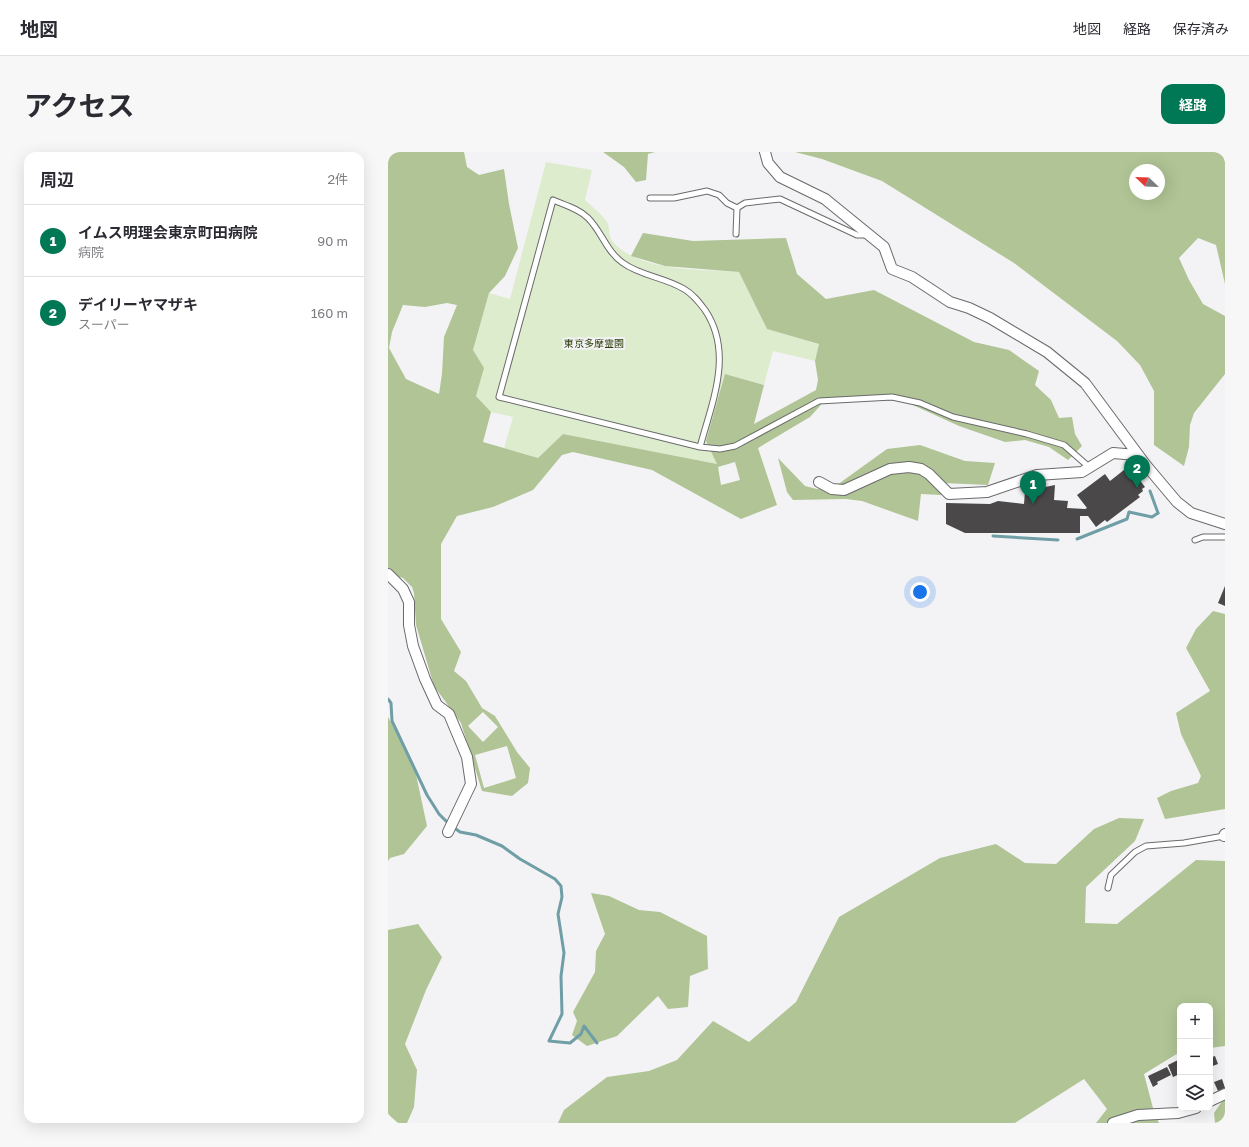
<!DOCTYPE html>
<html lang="ja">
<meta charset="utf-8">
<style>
body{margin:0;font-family:"Golos Text","Noto Sans JP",sans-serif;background:#f7f7f7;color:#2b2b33}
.controls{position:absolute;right:12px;bottom:12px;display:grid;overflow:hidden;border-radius:8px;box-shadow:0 4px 16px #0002}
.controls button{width:36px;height:36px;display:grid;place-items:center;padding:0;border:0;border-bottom:1px solid #e1e1e2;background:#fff;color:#2b2b33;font:20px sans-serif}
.compass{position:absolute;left:741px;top:12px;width:36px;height:36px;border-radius:50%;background:#fff;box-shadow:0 4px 16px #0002;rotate:293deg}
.you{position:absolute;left:532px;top:440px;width:14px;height:14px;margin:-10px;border:3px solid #fff;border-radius:50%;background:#1a73e8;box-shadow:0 0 0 6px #1a73e833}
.badge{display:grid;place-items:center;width:26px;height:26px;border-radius:50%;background:#007855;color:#fff;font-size:13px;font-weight:700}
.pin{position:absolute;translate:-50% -33px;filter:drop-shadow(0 1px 2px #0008)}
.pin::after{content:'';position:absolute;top:21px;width:14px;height:12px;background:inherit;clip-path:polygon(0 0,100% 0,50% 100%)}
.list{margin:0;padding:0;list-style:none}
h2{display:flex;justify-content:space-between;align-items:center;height:52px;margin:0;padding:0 16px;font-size:17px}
h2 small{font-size:13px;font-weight:400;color:#7c7c81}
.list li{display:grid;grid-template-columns:26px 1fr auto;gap:12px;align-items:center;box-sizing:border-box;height:72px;padding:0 16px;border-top:1px solid #e1e1e2}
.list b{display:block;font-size:15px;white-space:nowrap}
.list p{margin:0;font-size:13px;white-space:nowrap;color:#7c7c81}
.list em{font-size:13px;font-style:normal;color:#7c7c81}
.icon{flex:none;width:22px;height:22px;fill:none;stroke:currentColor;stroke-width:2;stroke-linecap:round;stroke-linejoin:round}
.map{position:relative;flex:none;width:837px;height:971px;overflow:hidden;border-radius:12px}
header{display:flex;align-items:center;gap:24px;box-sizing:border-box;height:56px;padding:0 20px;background:#fff;border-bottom:1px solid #e1e1e2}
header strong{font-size:19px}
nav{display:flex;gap:22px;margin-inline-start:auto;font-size:14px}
.intro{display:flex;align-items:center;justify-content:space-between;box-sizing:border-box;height:96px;padding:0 24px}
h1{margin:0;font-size:28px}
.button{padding:10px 18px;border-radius:12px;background:#007855;color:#fff;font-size:14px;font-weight:700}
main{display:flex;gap:24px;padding:0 24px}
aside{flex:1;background:#fff;border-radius:12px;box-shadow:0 4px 16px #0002}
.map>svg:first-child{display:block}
.green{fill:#deecce}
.forest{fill:#b0c495;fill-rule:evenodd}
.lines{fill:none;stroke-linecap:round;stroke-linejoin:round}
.stream{stroke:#709ea6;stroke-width:3}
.building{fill:#4a4849}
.service-casing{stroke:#6a6a6c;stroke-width:7}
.minor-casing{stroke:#6a6a6c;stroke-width:12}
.service{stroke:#fff;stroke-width:5}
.minor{stroke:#fff;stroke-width:10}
.labels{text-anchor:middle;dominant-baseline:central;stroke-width:4;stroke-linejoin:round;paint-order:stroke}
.park-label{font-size:10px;fill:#2a3b06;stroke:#f3f3f5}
</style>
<header>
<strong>地図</strong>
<nav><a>地図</a><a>経路</a><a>保存済み</a></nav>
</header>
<div class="intro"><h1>アクセス</h1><a class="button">経路</a></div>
<main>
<aside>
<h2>周辺<small>2件</small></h2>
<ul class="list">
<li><span class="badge">1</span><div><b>イムス明理会東京町田病院</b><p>病院</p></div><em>90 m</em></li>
<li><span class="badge">2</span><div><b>デイリーヤマザキ</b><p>スーパー</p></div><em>160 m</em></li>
</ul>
</aside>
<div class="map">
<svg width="837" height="971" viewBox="0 0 837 971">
<rect width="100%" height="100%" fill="#f3f3f5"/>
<path class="green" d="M158,10L204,18L197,48C203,54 214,62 219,70C223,77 219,85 227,92C255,120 313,117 351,120L379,177L431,192L427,209L385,199L376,233L337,222L329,312L175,282L150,306L116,296L125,265L103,260L88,244L95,217L85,198L101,141L122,147Z"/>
<g class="forest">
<path d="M0,0H76L79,15L91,23L116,17L121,52L130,96L117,124L101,141L85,198L96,216L88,244L103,260L95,290L150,306L175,282L329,312L318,289L337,222L376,233L366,272L428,238L430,228L427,209L431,192L379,177L351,120L277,114L243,104L255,81L305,89L398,86L409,122L438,147L486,138L586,190L621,198L651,219L647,233L663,248L671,266L684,265L687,282L694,294L680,308L661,295L637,288L617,290L571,274L516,249L467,248L440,245L422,265L370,296L389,353L353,367L264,318L185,300L174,303L145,338L105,355L69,364L53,392V467L73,500L66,519L78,529L94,556L107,564L129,600L142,616L140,631L124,644L94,639L73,571L46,534L28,473L26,441L24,435L15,426L7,424L0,416ZM59,151L69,153L56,185L54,222L51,242L18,227L1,196L4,180L15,153L37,155ZM347,310L352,328L333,333L330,315ZM95,560L110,575L95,590L80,574ZM119,594L128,626L96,636L87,603Z"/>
<polygon points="215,0 267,0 260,2 258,28 248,30 236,15"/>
<path d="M407,0H837V132L828,93L810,86L791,106L801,128L815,152L837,164V222L806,261L802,273L801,295L796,314L766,293V239L752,213L729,189L626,111L494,29L434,7ZM747,18H771V42H747Z"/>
<polygon points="532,293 577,309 607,311 600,333 555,331 553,343 533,342 530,369 474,349 458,347 405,348 399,340 390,306 417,334 429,337 449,333 499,297"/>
<polygon points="825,459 837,462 837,657 777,667 769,646 783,639 810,631 813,624 793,582 788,561 822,539 798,496 808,477"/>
<polygon points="0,565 26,613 39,674 16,702 2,706 0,709"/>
<polygon points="731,666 756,667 747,689 698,735 697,771 729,772 808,708 837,709 837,894 822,896 822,854 792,854 792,900 756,922 765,956 771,971 708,971 719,957 696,927 627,971 170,971 176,958 219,925 261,919 289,908 325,869 361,890 408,850 451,765 552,706 608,692 637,711 668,712 706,677"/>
<polygon points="203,741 221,744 251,758 272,760 319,784 320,817 302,824 300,855 280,857 270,844 229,884 199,894 184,883 189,869 185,860 207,820 208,799 217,782"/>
<polygon points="30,772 54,805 38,838 17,892 29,918 26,955 19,971 10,971 0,962 0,778"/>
<polygon points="837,945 837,971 827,971 826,961"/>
</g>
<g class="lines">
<g class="stream">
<polyline points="762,339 770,361"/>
<polyline points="605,384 670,388"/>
<polyline points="689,387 739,367 741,360 764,365 770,361"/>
<polyline points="0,547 3,551 4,569 39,643 51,662 61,672"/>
<polyline points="65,675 72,680 88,683 114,694 132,707 167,727 173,734 174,745 170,762 176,801 173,824 174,862 161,889 182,891 193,882 196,874 209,891"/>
</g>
</g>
<g class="building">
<polygon points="741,314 757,335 754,337 755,339 750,343 752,345 719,370 717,368 708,375 700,364 692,364 692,381 577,381 558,372 558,351 602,352 610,349 636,352 637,339 667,333 666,348 680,349 679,356 697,357 699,356 689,343 717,322 722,329"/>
<polygon points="837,434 837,454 830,451"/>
<polygon points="822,902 824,905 827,904 830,912 822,915"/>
<polygon points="792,907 792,922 785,925 780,913"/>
<polygon points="779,915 783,923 769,930 770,932 765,935 760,924"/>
<polygon points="834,927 837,936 830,939 826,930"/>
</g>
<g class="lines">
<defs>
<g id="service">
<polyline points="262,46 286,46 319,39 331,43 339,51 349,56"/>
<polyline points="349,56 357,51 392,47 469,83 479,83"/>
<polyline points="348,82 349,56"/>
<path d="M312,295C324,250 346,201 317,158C311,150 305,142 296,137C276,125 253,124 235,111C218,99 214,80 200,66C191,57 177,53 165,48L111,245L312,295L332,297L347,294L431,249L504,245L532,251L565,265L639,282L676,293L701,315"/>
<polyline points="807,388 815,385 837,385"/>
<polyline points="720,736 723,723 747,700 758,694 796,691 836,684"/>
</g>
<g id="minor">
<polyline points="377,0 380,11 392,25 437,47 496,95 504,117 524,125 562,150 581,156 602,166 659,200 697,231 757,312 789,350 803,361 837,372"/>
<polyline points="431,330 444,337 456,338 502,317 521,315 533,317 541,322 561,342 599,340 649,323 694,320 725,301 749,303"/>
<polyline points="0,422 15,437 21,450 21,473 25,494 37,527 49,553 61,562 79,605 83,632 60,680"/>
<polyline points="836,684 837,682"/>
<polyline points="822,949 837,942"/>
<polyline points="725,971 750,963 790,961 808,956"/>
</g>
</defs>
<use href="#service" class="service-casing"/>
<use href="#minor" class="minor-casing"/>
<use href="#service" class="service"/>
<use href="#minor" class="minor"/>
</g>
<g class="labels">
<g class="park-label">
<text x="206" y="191">東京多摩霊園</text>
</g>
</g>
</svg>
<div class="controls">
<button>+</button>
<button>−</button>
<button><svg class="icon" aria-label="layers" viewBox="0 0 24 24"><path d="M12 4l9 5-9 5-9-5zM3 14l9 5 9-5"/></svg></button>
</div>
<svg class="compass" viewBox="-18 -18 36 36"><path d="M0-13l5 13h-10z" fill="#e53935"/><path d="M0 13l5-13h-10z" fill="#7c7c81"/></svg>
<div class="you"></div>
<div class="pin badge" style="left:645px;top:352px">1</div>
<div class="pin badge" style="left:749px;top:336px">2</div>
</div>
</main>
